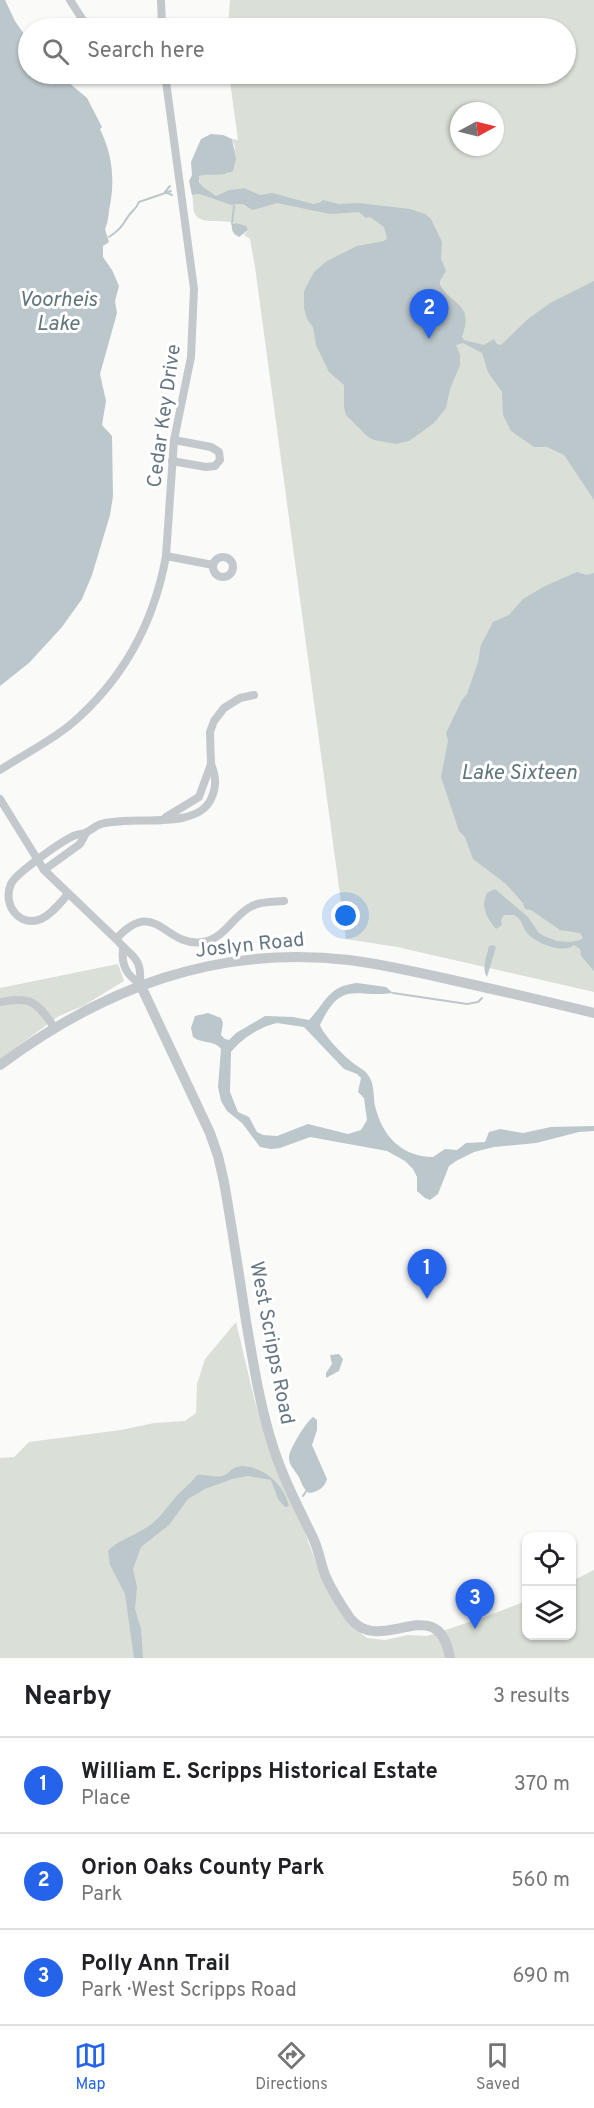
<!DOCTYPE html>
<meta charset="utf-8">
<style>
body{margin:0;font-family:Overpass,sans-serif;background:#f2f2f2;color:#202124}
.controls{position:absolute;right:18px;bottom:18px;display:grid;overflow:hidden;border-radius:12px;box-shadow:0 2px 4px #0004}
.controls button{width:54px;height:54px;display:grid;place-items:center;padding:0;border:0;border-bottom:2px solid #e0e0e0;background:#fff;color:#202124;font:30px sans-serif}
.compass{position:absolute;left:450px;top:102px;width:54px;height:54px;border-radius:50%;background:#fff;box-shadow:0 2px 4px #0004;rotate:83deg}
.you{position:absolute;left:346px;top:916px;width:21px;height:21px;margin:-15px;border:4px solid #fff;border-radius:50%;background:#1a73e8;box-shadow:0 0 0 9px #1a73e833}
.badge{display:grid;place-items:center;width:39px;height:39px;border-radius:50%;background:#2563eb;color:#fff;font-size:20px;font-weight:700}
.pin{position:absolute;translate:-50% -50px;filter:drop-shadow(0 2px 3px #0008)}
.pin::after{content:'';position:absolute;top:32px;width:21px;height:18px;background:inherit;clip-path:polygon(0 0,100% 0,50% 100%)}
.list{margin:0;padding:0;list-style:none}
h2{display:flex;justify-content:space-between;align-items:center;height:78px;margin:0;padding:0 24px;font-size:26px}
h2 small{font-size:20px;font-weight:400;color:#757577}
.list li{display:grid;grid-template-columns:39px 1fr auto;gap:18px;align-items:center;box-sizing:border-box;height:96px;padding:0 24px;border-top:2px solid #e0e0e0}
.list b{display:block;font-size:22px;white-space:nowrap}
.list p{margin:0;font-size:20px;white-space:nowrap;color:#757577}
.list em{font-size:20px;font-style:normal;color:#757577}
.icon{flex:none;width:33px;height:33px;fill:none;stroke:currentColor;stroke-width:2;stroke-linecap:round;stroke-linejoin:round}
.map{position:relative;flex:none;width:594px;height:1658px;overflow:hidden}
.search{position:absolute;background:#fff;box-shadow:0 2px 4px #0004;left:18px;right:18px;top:18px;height:66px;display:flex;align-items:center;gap:15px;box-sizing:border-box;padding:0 21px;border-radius:33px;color:#757577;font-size:22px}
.sheet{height:366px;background:#fff}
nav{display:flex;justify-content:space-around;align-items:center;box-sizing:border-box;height:84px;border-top:2px solid #e0e0e0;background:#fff;font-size:16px;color:#757577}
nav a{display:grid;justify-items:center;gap:3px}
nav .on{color:#2563eb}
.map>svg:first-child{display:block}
.green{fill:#dadfd7;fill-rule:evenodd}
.water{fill:#bbc7cb;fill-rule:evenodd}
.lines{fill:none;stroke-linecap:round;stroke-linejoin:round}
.stream{stroke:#bbc7cb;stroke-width:2}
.minor{stroke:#c3c8cc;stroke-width:8}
.tertiary{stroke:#c3c8cc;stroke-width:10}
.labels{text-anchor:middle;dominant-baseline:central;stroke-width:6;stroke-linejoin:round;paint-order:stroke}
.street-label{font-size:20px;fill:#657683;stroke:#fff}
.water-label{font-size:21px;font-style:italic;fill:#60757c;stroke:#fff}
</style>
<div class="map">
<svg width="594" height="1658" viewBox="0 0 594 1658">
<rect width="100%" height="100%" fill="#fafaf8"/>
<g class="green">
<path d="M230,0H594V992L397,947L346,939L255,267L250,239L244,235L248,230C233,214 202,228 195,214C192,208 194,201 192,195L199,194L231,205L242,204L246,207L244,188L229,190L216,196C206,193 198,186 199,176L207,173L228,174L235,147L232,139L238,140L229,74H566V28H228ZM459,111H495V147H459Z"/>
<polygon points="118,964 124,981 83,1006 59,1016 0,1059 0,988"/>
<polygon points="236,1322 254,1398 268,1446 300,1520 326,1589 351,1625 367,1638 385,1640 408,1635 427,1636 485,1617 526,1601 526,1636 572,1636 572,1581 594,1570 594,1658 0,1658 0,1458 14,1457 29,1442 121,1430 154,1423 185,1421 196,1413 197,1384 205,1359"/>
</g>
<g class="water">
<path d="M0,0H5L15,21L28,40V74H54L68,82L87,98L102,127L100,129C112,154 115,178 110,205C108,214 109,220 105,229L109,242L103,246V257L112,270L119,286L115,301L117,313L100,374L106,401L102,425L112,436L113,496L110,515L92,575L82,599L62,627L29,663L0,686Z"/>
<path d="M211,134L223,135L232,139L236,159L233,171C223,177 210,173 199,176V182L203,187L216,196L229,190L244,188L260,195L272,193L313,204L319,203L323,200L339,204L358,203L410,209L425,214L431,219L442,242L441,259L446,271L440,281V285C453,307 474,302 462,337L464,340L484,345L494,339L497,344L501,345L528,319L550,303L594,281V500L564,455L547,447H534L511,431L503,415L502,392L488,372L482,353L463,343L456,345L460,355V365L450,389L446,408L434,423L409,441L396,444L374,440L368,437L346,415L344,407V385L329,372L316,345L313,327L307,319L304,308V291L314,272L327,261L357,246L384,241L387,238L384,227L370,217L366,218L359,212L330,214L277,203L253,210L242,204L231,205L199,194L192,195L189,181L192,175L191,162L201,139Z"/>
<path d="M236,223L246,226L248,230L239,237C233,234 231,230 232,224Z"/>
<path d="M577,572L587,575L594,573V971L581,956L580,949L574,945C564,954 537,944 528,934C522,927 523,920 514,915H504L501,920L502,925L496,929C487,918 480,907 487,893L495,889L528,917L539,933L544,936L557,941L571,942L580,940L583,937L580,933L560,930L531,910L525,909L523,903L506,884L473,859L465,837L459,831L441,777L448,741L446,733L462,700L467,694L478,662L481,645L493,622L509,615L523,599L545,586Z"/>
<path d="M493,945L496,947L487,977C481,968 487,956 489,946Z"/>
<path d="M357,983L386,987L393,993C354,998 342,979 320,1025C324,1036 344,1056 353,1063C358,1067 365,1070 368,1075C375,1084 373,1096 375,1106C382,1135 401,1157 433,1157L445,1149L457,1150L466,1143L485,1142L489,1132L500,1129L523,1133L551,1127L594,1126V1131L579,1132L536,1143L494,1147L474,1152L456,1161L449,1166L438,1194L430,1200L425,1198L417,1191V1177L413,1169L405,1161L387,1151L310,1137L280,1148L271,1149L260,1147L242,1123L227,1111L221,1101L218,1087L221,1049C215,1040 202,1044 193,1037L191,1028L195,1016L208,1013L221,1018L223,1023L221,1035L225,1039L229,1040L236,1033L265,1016L293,1017L309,1020C326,1002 328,986 357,983ZM277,1023L304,1027L344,1069L357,1074L361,1078L358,1092L364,1098L367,1120L361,1130L348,1134L308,1124L277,1136L263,1135L257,1132L249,1117L238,1112L230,1092L231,1052C241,1039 261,1026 277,1023Z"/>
<polygon points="339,1354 343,1359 339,1371 326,1378 326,1373 332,1364 330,1355"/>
<path d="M313,1417L317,1420V1430L312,1445L327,1479C325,1487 318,1492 309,1493C301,1487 302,1481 297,1474C293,1468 289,1465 289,1457C289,1449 307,1421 313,1417Z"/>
<path d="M243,1466C266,1468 284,1485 289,1506L285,1507L278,1499L271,1480L248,1476L232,1479L205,1489L188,1499L169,1525L141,1547L133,1569L137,1587L135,1609L141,1629L143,1658H134L125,1594L110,1565L108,1551C118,1540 132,1537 144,1529C158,1521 164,1511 174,1499C181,1490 190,1485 197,1475C205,1474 213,1478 222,1476C232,1473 229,1467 243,1466Z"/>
</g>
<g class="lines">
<g class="stream">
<polyline points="170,186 165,192 172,195"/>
<polyline points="232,224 234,206"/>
<path d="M109,237C118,231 122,227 127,218C131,211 136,210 139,202L171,191"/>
<polyline points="393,993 467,1004 478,1002 482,998"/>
<polyline points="303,1496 307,1490"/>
</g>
<g class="minor">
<polyline points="70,0 88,28"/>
<polyline points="161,0 162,28"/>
<polyline points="172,461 206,467 215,466 220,460 219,452 211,447 174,440"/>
<polyline points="166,556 213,565"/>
<circle cx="223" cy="567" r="10"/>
<path d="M0,770C23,755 49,742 70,725C122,681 154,623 166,556L174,440L191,357L194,289L165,74"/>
<path d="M0,799L44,870L116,939C132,958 142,956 140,984"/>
<polyline points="166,817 199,797 211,764 210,732 214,721 224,708 240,698 254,695"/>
<polyline points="44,870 80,844 86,833"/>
<path d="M68,894C60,903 52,914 41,919C19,928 2,904 11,884C15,874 64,839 76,835C78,834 82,834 85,833C90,831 95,826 101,824C107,822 116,822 123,821C149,819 199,826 211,799C217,786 216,777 211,764"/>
<path d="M116,939C156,895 164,948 203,942C226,938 233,915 252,906C262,901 273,902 284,901"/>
<path d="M123,949C121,966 127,975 140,984"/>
<path d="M0,1002C31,996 37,1002 54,1027"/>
</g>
<g class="tertiary">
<path d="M140,984L210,1133L218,1156L224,1182C232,1228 239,1274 246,1321C253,1361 259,1401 271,1440C281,1475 299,1508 314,1540C319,1552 321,1564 325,1575C331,1589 341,1605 350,1618C381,1658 438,1588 450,1658"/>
<path d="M0,1065C105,987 217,945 349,960C380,964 412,971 443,978C493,989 544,1001 594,1013"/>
</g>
</g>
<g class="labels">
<g class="street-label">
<text transform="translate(165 416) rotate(-82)">Cedar Key Drive</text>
<text transform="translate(250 946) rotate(-6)">Joslyn Road</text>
<text transform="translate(271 1343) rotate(79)">West Scripps Road</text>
</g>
<g class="water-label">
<text x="58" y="300">Voorheis<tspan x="58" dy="24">Lake</tspan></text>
<text x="519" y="773">Lake Sixteen</text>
</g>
</g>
</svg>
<div class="controls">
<button><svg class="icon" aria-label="locate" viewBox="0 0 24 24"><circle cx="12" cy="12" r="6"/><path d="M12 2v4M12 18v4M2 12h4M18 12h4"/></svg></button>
<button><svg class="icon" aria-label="layers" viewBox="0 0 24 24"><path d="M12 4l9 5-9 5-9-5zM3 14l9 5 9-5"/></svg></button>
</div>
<svg class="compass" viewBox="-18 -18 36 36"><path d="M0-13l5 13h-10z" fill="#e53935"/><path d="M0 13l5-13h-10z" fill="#757577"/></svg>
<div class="you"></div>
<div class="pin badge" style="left:427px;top:1299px">1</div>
<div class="pin badge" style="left:429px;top:339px">2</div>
<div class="pin badge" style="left:475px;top:1629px">3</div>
<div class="search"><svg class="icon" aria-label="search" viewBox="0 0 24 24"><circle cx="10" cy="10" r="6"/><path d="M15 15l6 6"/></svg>Search here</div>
</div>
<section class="sheet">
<h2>Nearby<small>3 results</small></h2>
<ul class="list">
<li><span class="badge">1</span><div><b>William E. Scripps Historical Estate</b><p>Place</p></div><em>370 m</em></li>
<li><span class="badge">2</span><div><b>Orion Oaks County Park</b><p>Park</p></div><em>560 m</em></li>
<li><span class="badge">3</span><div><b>Polly Ann Trail</b><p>Park · West Scripps Road</p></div><em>690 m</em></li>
</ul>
</section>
<nav>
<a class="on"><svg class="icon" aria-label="map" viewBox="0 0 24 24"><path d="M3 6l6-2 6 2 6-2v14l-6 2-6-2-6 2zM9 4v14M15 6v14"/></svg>Map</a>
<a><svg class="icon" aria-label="directions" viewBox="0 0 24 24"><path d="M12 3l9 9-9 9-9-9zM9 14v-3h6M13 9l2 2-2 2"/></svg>Directions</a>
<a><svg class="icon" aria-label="saved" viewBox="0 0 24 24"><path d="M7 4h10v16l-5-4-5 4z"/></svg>Saved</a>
</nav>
